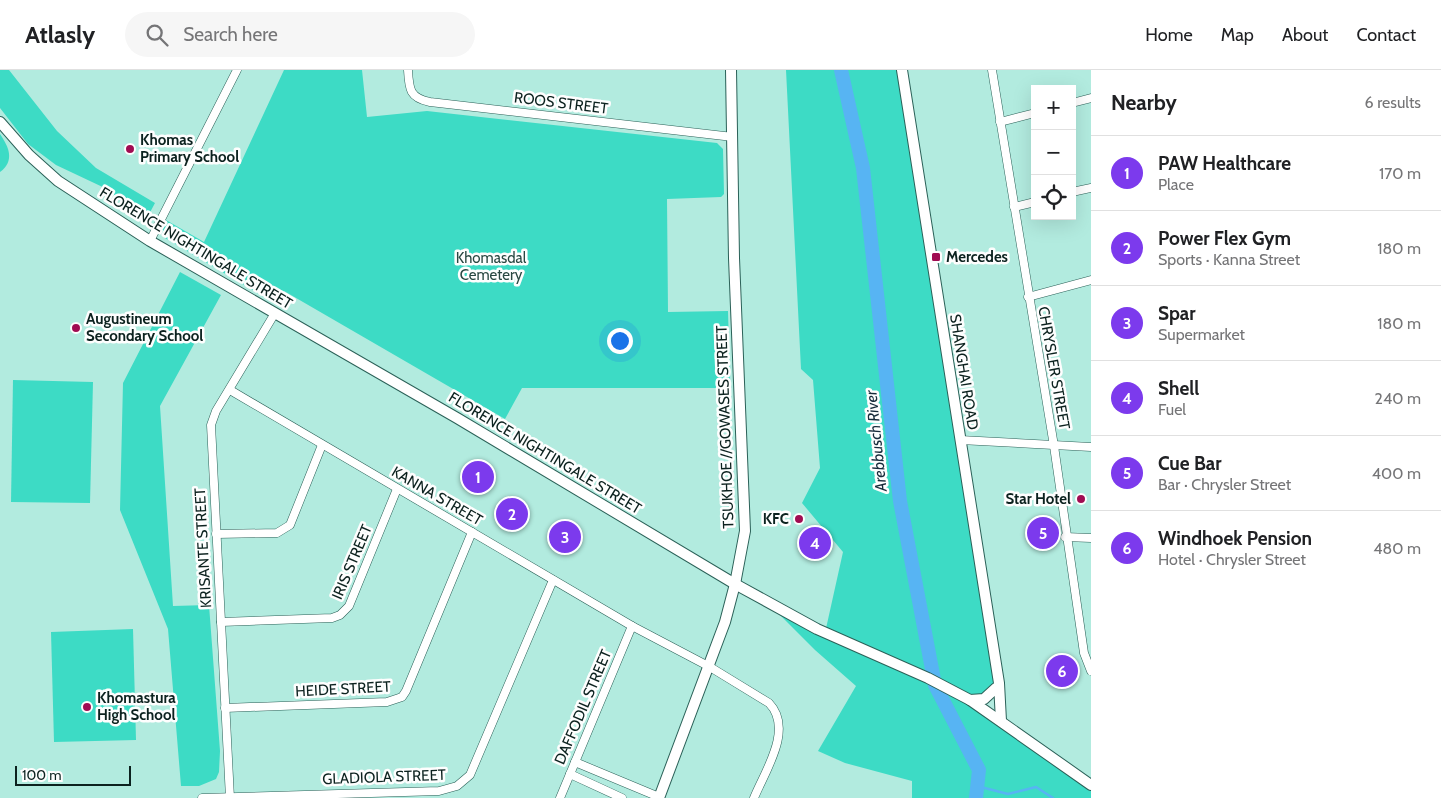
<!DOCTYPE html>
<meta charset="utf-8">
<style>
body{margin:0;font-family:Cabin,sans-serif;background:#f6f6f6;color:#202124}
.controls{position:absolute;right:15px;top:15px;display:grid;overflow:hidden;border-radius:0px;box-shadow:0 5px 20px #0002}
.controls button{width:45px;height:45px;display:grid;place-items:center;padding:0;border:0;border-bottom:1px solid #e0e0e0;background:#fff;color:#202124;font:25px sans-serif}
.scale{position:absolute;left:15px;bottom:12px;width:116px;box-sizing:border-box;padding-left:5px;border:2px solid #0c221f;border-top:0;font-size:14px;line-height:18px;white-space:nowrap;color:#0c221f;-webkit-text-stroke:4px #fefefe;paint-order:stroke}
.you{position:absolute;left:619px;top:270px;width:18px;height:18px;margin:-12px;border:4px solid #fff;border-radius:50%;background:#1a73e8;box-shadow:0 0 0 8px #1a73e833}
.badge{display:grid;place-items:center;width:32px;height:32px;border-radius:50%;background:#7c3aed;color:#fff;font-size:16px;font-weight:700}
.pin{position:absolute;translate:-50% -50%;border:2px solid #fff;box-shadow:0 1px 5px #0006}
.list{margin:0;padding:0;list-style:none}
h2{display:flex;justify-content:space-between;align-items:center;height:65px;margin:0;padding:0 20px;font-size:21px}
h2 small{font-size:16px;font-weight:400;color:#757577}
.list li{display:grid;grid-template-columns:32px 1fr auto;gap:15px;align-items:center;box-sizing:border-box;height:75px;padding:0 20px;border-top:1px solid #e0e0e0}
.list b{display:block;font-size:19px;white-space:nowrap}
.list p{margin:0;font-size:16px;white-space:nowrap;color:#757577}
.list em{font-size:16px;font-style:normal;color:#757577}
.icon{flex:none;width:28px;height:28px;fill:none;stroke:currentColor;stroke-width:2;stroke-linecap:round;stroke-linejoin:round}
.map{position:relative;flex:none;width:1091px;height:728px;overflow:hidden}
header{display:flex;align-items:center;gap:30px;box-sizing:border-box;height:70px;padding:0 25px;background:#fff;border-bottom:1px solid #e0e0e0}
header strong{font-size:24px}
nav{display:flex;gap:28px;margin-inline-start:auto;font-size:18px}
.search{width:350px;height:45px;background:#f6f6f6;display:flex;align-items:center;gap:12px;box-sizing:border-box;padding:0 18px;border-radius:28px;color:#757577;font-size:19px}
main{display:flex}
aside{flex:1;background:#fff}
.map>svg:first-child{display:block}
.green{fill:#3ddbc5}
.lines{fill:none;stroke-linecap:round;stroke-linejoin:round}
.stream{stroke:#57b4f3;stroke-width:2.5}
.river{stroke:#57b4f3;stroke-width:14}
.street-casing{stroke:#2b6158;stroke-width:9}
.secondary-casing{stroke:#2b6158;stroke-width:12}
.street{stroke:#fff;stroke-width:8}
.secondary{stroke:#fff;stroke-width:10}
.poi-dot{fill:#a00c52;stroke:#fefefe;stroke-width:2}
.labels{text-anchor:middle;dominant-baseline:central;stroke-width:5;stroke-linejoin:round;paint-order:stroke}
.street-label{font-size:15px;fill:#0c221f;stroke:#fefefe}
.poi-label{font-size:15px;font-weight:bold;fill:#0c221f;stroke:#fefefe;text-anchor:start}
.park-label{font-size:15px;fill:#294842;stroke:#fefefe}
.water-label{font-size:16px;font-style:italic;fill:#182c3b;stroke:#fefefe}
</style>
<header>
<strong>Atlasly</strong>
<div class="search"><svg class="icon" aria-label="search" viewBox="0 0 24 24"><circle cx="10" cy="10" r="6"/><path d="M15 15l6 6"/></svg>Search here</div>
<nav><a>Home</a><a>Map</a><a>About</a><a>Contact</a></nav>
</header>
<main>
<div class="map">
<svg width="1091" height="728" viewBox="0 0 1091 728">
<rect width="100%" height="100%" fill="#b2ebdf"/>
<g class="green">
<polygon points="0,0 9,0 57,61 96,98 155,133 147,148 139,148 109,120 56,95 28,74 0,38"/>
<polygon points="284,0 362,0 367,47 427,41 717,73 723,79 724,124 721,127 667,129 668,242 728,241 730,312 726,318 522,318 505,349 284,221 276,234 165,168 162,162 166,150 204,172"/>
<polygon points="786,0 902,0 996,618 978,630 1091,715 1091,728 912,728 912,711 845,693 818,681 856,616 815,580 765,530 825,563 843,482 802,433 820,398 813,310 801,299"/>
<path d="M0,64C9,77 15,91 0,102Z"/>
<polygon points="180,202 221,225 160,336 173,536 209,535 220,681 219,702 216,709 199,716 181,716 168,559 120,440 123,313"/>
<polygon points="13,310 93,312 90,433 11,432"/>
<polygon points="133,559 136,670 54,672 51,562"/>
</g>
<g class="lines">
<polyline class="stream" points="977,716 1008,724 1036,717 1053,728"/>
<polyline class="river" points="841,0 863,98 900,431 935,615 979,700 976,728"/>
<defs>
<g id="street">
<path d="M408,0C409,20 410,28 430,32L733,67"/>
<polyline points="992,0 1054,376 1084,583 1091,601"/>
<polyline points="1072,33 1091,28"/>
<polyline points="1000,52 1035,43"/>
<polyline points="1072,122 1091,118"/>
<polyline points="1014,137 1035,132"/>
<polyline points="150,171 237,0"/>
<polyline points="1028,227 1091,210"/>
<path d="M230,320L632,556L710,597L769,633C794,659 765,701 754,728"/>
<polyline points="960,370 1091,377"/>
<polyline points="216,464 277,463 290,455 322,375"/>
<polyline points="1065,467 1091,468"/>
<polyline points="221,552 332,548 340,545 349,536 397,419"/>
<polyline points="225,638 387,632 402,627 406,621 472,462"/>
<polyline points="575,692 659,727"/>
<polyline points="570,704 622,728"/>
<polyline points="202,728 439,721 457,716 470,705 553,510"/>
<polyline points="230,728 211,355 216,341 275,243"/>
<polyline points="560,728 632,556"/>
</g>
<g id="secondary">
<polyline points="902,0 999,613 1001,651"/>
<polyline points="0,52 29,85 58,111 150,171 457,348 735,514 817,559 928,608 970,630 1091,715"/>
<polyline points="970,630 984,629 996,618"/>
<polyline points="659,728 725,552 735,514 745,461 734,188 731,0"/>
</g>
</defs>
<use href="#street" class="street-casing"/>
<use href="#secondary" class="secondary-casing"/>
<use href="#street" class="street"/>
<use href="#secondary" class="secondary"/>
</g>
<g class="poi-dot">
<circle cx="130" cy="79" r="5"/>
<rect x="931" y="182" width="10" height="10" rx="2.5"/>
<circle cx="76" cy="258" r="5"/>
<circle cx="1081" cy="429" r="5"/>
<circle cx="799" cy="449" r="5"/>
<circle cx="87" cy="637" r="5"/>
</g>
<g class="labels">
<g class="street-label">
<text transform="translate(561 33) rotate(7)">ROOS STREET</text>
<text transform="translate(196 178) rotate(31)">FLORENCE NIGHTINGALE STREET</text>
<text transform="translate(1054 298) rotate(80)">CHRYSLER STREET</text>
<text transform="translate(964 302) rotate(81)">SHANGHAI ROAD</text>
<text transform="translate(725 357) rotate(-92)">TSUKHOE //GOWASES STREET</text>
<text transform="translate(545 383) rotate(31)">FLORENCE NIGHTINGALE STREET</text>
<text transform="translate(437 426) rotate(30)">KANNA STREET</text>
<text transform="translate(203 478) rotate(-93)">KRISANTE STREET</text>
<text transform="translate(352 492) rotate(-67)">IRIS STREET</text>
<text transform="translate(343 619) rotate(-3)">HEIDE STREET</text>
<text transform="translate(583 637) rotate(-67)">DAFFODIL STREET</text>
<text transform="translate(384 707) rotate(-2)">GLADIOLA STREET</text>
</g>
<g class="poi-label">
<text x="140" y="70">Khomas<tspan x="140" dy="17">Primary School</tspan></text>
<text x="946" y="187">Mercedes</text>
<text x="86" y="249">Augustineum<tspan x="86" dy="17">Secondary School</tspan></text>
<text x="1071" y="429" text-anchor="end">Star Hotel</text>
<text x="789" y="449" text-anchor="end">KFC</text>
<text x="97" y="628">Khomastura<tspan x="97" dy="17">High School</tspan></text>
</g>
<g class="park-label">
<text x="491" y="188">Khomasdal<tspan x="491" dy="17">Cemetery</tspan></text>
</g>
<g class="water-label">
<text transform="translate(876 371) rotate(-96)">Arebbusch River</text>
</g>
</g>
</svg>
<div class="controls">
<button>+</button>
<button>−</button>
<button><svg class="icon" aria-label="locate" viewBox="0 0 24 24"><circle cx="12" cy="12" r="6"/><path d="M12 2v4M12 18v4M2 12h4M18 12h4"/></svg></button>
</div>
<div class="scale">100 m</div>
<div class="you"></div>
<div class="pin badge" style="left:478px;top:407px">1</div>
<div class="pin badge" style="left:512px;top:444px">2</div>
<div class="pin badge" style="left:565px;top:467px">3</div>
<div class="pin badge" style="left:815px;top:473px">4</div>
<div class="pin badge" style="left:1043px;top:463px">5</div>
<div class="pin badge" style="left:1062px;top:601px">6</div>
</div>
<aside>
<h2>Nearby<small>6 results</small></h2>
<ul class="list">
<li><span class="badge">1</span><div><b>PAW Healthcare</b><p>Place</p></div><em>170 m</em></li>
<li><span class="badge">2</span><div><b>Power Flex Gym</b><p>Sports · Kanna Street</p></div><em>180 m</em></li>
<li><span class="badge">3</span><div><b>Spar</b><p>Supermarket</p></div><em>180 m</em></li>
<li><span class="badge">4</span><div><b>Shell</b><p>Fuel</p></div><em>240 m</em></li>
<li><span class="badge">5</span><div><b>Cue Bar</b><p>Bar · Chrysler Street</p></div><em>400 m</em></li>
<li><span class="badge">6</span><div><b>Windhoek Pension</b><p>Hotel · Chrysler Street</p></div><em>480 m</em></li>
</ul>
</aside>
</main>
